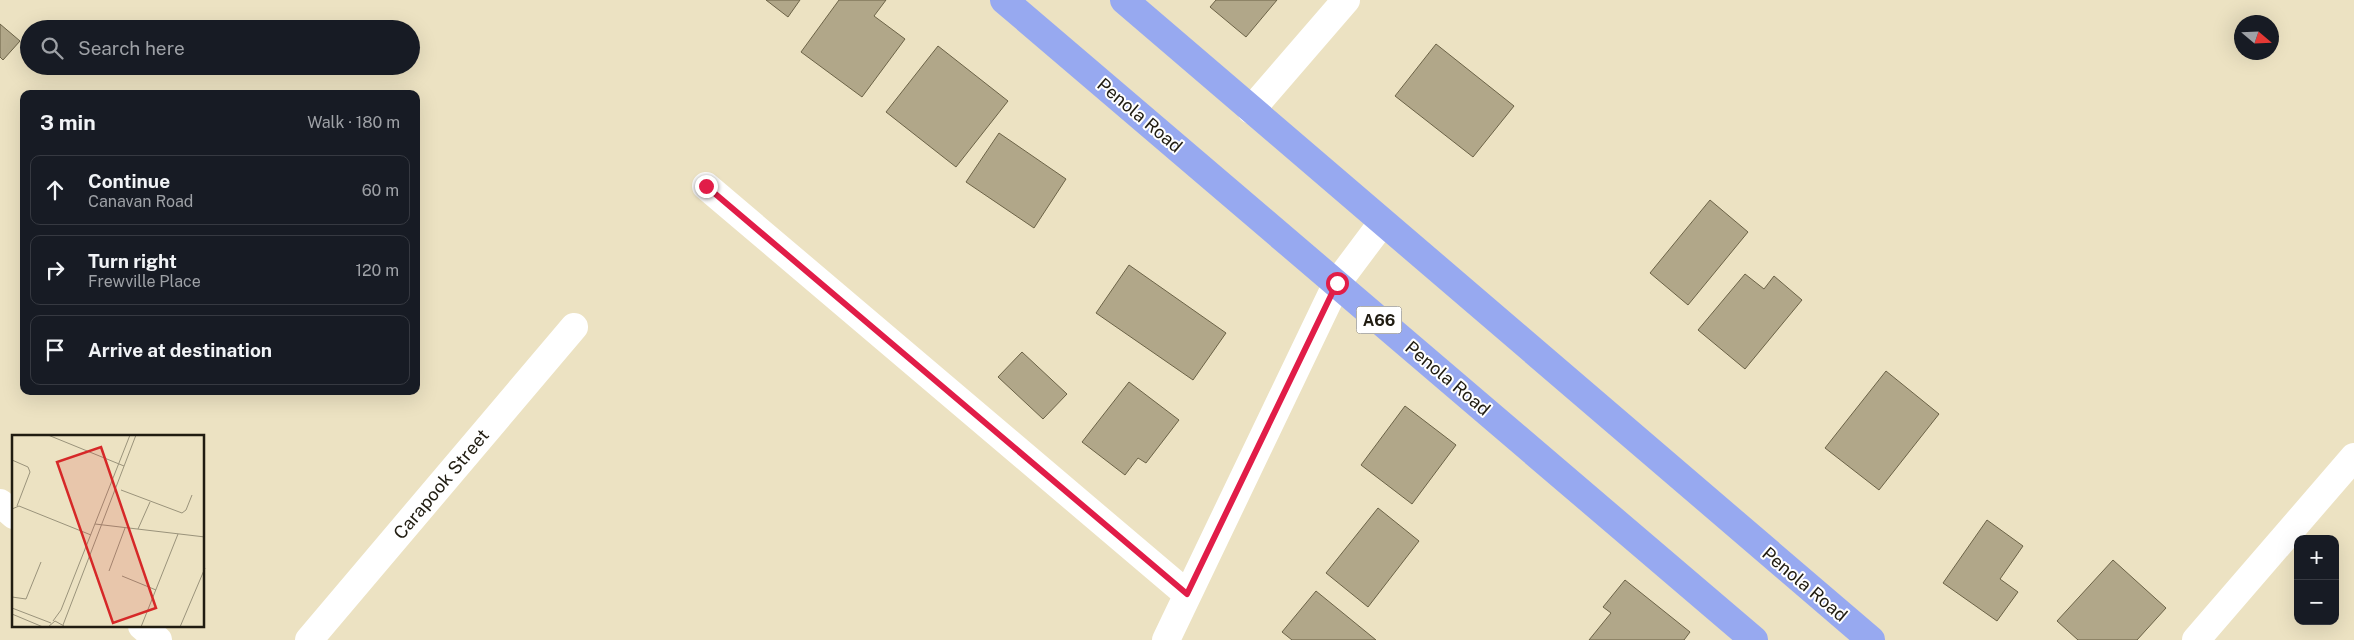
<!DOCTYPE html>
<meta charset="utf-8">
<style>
body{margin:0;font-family:"Public Sans",sans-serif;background:#242831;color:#f1f3f6}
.controls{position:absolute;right:15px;bottom:15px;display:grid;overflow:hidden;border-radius:10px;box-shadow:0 5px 20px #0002}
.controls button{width:45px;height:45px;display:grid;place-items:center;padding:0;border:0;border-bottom:1px solid #363941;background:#171b24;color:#f1f3f6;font:25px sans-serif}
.compass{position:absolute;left:2234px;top:15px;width:45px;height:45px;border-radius:50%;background:#171b24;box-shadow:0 5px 20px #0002;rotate:109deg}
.stop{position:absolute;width:15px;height:15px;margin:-11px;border:4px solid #e11d48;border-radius:50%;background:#fff}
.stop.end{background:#e11d48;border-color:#fff;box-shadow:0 1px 5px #0008}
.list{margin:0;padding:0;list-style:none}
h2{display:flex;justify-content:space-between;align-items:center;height:65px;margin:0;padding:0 20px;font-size:21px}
h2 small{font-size:16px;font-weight:400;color:#9ea1a6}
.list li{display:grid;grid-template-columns:32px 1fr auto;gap:15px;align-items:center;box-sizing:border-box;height:70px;margin:0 10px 10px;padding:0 10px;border:1px solid #363941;border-radius:10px}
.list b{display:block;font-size:19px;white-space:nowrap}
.list p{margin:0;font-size:16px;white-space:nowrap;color:#9ea1a6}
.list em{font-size:16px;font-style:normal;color:#9ea1a6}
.icon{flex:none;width:28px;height:28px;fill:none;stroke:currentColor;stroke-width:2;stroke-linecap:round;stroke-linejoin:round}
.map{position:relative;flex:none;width:2354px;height:640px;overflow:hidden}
.search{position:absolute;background:#171b24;box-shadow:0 5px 20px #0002;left:20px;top:20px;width:400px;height:55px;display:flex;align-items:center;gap:12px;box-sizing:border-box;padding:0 18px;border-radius:28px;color:#9ea1a6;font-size:19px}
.panel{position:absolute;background:#171b24;box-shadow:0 5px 20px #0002;left:20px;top:90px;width:400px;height:305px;border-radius:10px}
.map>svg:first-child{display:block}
.building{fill:#b1a789;stroke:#6c6347}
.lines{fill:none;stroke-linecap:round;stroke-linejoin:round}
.minor{stroke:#fff;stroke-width:28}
.highway{stroke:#97a9f0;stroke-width:28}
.route{stroke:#e11d48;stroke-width:6}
.labels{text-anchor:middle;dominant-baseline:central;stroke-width:4;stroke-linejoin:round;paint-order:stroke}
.shield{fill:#fff;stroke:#636058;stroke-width:1}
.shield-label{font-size:16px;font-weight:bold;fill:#201c11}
.street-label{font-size:18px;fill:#201c11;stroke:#fff}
.inset-road{fill:none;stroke:#9a937b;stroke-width:1}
.view{fill:#d62828;fill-opacity:0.15;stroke:#d62828;stroke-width:2.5}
.inset-edge{fill:none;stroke:#201c11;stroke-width:2.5}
</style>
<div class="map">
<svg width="2354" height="640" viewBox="0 0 2354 640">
<rect width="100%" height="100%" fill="#ece2c2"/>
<g class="building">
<polygon points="766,0 800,0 788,17"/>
<polygon points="839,0 886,0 874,16 905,39 862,97 801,52"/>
<polygon points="1216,0 1277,0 1246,37 1210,7"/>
<polygon points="0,24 20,41 3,60 0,57"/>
<polygon points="1436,44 1514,106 1473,157 1395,96"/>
<polygon points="938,46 1008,101 956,167 886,112"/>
<polygon points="999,133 1066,179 1034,228 966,182"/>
<polygon points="1710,200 1748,232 1688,305 1650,273"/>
<polygon points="1129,265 1226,333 1193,380 1096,313"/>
<polygon points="1745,274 1764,289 1774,276 1802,300 1745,369 1698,330"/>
<polygon points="1022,352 1067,394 1043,419 998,377"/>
<polygon points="1886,371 1939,414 1879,490 1825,448"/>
<polygon points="1129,382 1179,420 1146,463 1138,458 1125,475 1082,442"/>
<polygon points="1405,406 1456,445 1412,504 1361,465"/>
<polygon points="1378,508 1419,541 1368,607 1326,573"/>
<polygon points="1987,520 2023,546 2000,579 2018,592 1997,621 1943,583"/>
<polygon points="2113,560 2166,608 2137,640 2078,640 2057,621"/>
<polygon points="1625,580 1690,632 1684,640 1589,640 1611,613 1603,607"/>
<polygon points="1316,591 1376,640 1292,640 1282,632"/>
</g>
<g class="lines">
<g class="minor">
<polyline points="1251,110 1346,0"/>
<polyline points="706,186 1187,594"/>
<polyline points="0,503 14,515"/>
<polyline points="142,626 158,640"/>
<polyline points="309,640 574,327"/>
<polyline points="1166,640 1337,283 1382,223"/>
<polyline points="2196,640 2354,457"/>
</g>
<g class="highway">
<polyline points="1004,0 1754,640"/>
<polyline points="1124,0 1871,640"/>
</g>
</g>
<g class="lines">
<polyline class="route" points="706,186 1187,594 1337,283"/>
</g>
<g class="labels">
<rect class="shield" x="1356.5" y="306.5" width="45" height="27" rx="4"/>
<g class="shield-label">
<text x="1379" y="320">A66</text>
</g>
<g class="street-label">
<text transform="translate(1140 115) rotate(40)">Penola Road</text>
<text transform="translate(1448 378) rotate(40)">Penola Road</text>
<text transform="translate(441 484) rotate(-50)">Carapook Street</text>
<text transform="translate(1805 584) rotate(40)">Penola Road</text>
</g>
</g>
<g transform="translate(12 435)">
<rect width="192" height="192" fill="#ece2c2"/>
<path class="inset-road" d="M36,0L112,31M0,25L16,32L18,37L5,71M109,55L170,78L174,75L180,60M0,74L7,71L79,100M83,89L193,102M126,94L138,67M97,136L113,93M110,141L144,155M0,162L14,164L29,127M0,173L39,188M0,179L31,192M41,186L49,175L118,0M51,190L124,0M36,192L43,186L52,191M129,192L166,99M168,192L193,133"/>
<path class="view" d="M89,12L144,173L101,188L45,27Z"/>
<rect width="192" height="192" class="inset-edge"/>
</g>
</svg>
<div class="controls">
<button>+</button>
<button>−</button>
</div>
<svg class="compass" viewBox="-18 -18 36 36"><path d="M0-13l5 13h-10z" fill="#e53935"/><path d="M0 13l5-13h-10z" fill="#9ea1a6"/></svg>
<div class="stop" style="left:1337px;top:283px"></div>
<div class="stop end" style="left:706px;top:186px"></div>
<div class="search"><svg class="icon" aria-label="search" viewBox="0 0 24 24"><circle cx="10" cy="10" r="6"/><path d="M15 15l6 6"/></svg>Search here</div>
<section class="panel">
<h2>3 min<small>Walk · 180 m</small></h2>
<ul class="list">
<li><svg class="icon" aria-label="ahead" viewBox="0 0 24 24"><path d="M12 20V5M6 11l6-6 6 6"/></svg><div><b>Continue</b><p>Canavan Road</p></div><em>60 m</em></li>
<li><svg class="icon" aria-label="right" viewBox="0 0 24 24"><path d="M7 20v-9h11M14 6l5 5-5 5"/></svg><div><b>Turn right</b><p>Frewville Place</p></div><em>120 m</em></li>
<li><svg class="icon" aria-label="arrive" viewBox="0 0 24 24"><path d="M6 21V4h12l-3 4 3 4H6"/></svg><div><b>Arrive at destination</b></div></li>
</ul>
</section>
</div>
